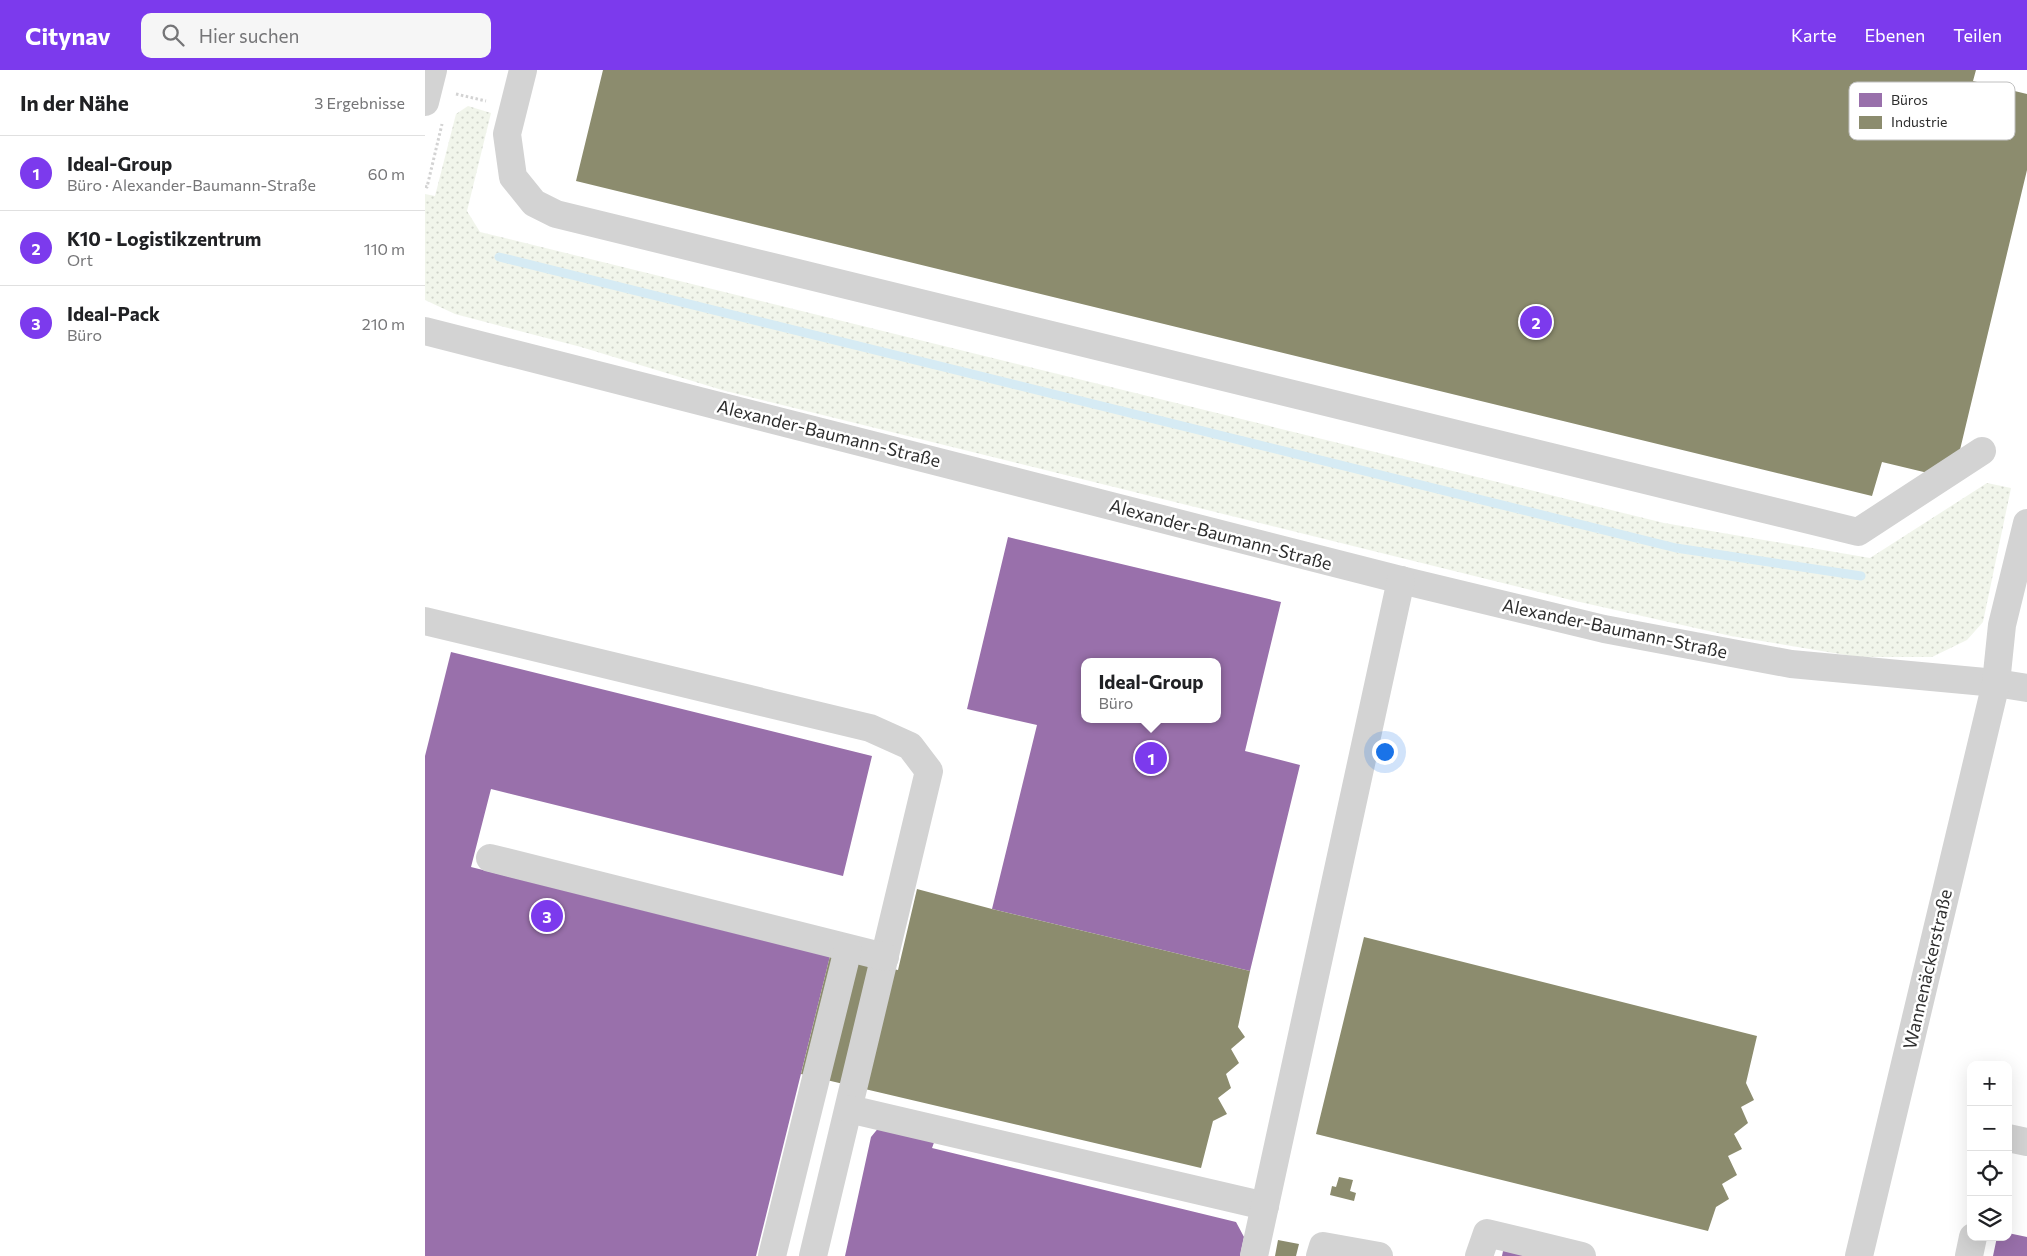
<!DOCTYPE html>
<html lang="de">
<meta charset="utf-8">
<style>
body{margin:0;font-family:Commissioner,sans-serif;background:#f6f6f6;color:#202124}
.controls{position:absolute;right:15px;bottom:15px;display:grid;overflow:hidden;border-radius:10px;box-shadow:0 5px 20px #0002}
.controls button{width:45px;height:45px;display:grid;place-items:center;padding:0;border:0;border-bottom:1px solid #e0e0e0;background:#fff;color:#202124;font:25px sans-serif}
.you{position:absolute;left:959px;top:681px;width:18px;height:18px;margin:-12px;border:4px solid #fff;border-radius:50%;background:#1a73e8;box-shadow:0 0 0 8px #1a73e833}
.badge{display:grid;place-items:center;width:32px;height:32px;border-radius:50%;background:#7c3aed;color:#fff;font-size:16px;font-weight:700}
.pin{position:absolute;translate:-50% -50%;border:2px solid #fff;box-shadow:0 1px 5px #0006}
.popup{position:absolute;left:656px;top:588px;width:140px;height:65px;box-sizing:border-box;display:grid;place-content:center;border-radius:10px;background:#fff;filter:drop-shadow(0 1px 4px #0005);font-size:16px;white-space:nowrap;color:#757577}
.popup b{font-size:19px;color:#202124}
.popup::after{content:'';position:absolute;left:50%;top:100%;margin-left:-10px;border:10px solid transparent;border-top-color:#fff}
.list{margin:0;padding:0;list-style:none}
h2{display:flex;justify-content:space-between;align-items:center;height:65px;margin:0;padding:0 20px;font-size:21px}
h2 small{font-size:16px;font-weight:400;color:#757577}
.list li{display:grid;grid-template-columns:32px 1fr auto;gap:15px;align-items:center;box-sizing:border-box;height:75px;padding:0 20px;border-top:1px solid #e0e0e0}
.list b{display:block;font-size:19px;white-space:nowrap}
.list p{margin:0;font-size:16px;white-space:nowrap;color:#757577}
.list em{font-size:16px;font-style:normal;color:#757577}
.icon{flex:none;width:28px;height:28px;fill:none;stroke:currentColor;stroke-width:2;stroke-linecap:round;stroke-linejoin:round}
.map{position:relative;flex:none;width:1602px;height:1186px;overflow:hidden}
header{display:flex;align-items:center;gap:30px;box-sizing:border-box;height:70px;padding:0 25px;background:#7c3aed;color:#fff}
header strong{font-size:24px}
nav{display:flex;gap:28px;margin-inline-start:auto;font-size:18px}
.search{width:350px;height:45px;background:#f6f6f6;display:flex;align-items:center;gap:12px;box-sizing:border-box;padding:0 18px;border-radius:10px;color:#757577;font-size:19px}
main{display:flex}
aside{flex:1;background:#fff}
.map>svg:first-child{display:block}
.grass{fill:url(#grass-dots)}
.offices{fill:#9970ab;fill-rule:evenodd}
.industry{fill:#8c8c6e}
.lines{fill:none;stroke-linecap:round;stroke-linejoin:round}
.stream{stroke:#d6ebf4;stroke-width:9}
.path{stroke:#d3d3d3;stroke-width:3;stroke-dasharray:2.5 2.5;stroke-linecap:butt}
.minor{stroke:#d3d3d3;stroke-width:28}
.labels{text-anchor:middle;dominant-baseline:central;stroke-width:5;stroke-linejoin:round;paint-order:stroke}
.street-label{font-size:18px;fill:#2e2e2e;stroke:#fff}
.key{fill:#fff;stroke:#c0c0c0;stroke-width:1}
.key-label{font-size:14px;fill:#2e2e2e}
</style>
<header>
<strong>Citynav</strong>
<div class="search"><svg class="icon" aria-label="search" viewBox="0 0 24 24"><circle cx="10" cy="10" r="6"/><path d="M15 15l6 6"/></svg>Hier suchen</div>
<nav><a>Karte</a><a>Ebenen</a><a>Teilen</a></nav>
</header>
<main>
<aside>
<h2>In der Nähe<small>3 Ergebnisse</small></h2>
<ul class="list">
<li><span class="badge">1</span><div><b>Ideal-Group</b><p>Büro · Alexander-Baumann-Straße</p></div><em>60 m</em></li>
<li><span class="badge">2</span><div><b>K10 - Logistikzentrum</b><p>Ort</p></div><em>110 m</em></li>
<li><span class="badge">3</span><div><b>Ideal-Pack</b><p>Büro</p></div><em>210 m</em></li>
</ul>
</aside>
<div class="map">
<svg width="1602" height="1186" viewBox="0 0 1602 1186">
<defs>
<pattern id="grass-dots" width="8" height="8" patternUnits="userSpaceOnUse" patternTransform="scale(1.25)"><rect width="8" height="8" fill="#f1f5eb"/><path d="M2 2h.1M6 6h.1" fill="none" stroke="#cfd2ca" stroke-width="1.8" stroke-linecap="round"/></pattern>
</defs>
<rect width="100%" height="100%" fill="#fff"/>
<polygon class="grass" points="43,36 66,43 42,141 55,162 92,171 1239,453 1445,488 1562,413 1586,418 1558,552 1542,570 1507,587 1433,587 1306,566 1146,530 297,320 156,277 30,244 0,230 0,124 10,126 31,44"/>
<g class="offices">
<path d="M583,467L856,532L820,681L875,695L825,901L567,839L612,655L542,639ZM660,592H792V649H660Z"/>
<polygon points="26,582 447,686 418,806 66,719 46,797 405,886 331,1186 0,1186 0,686"/>
<polygon points="455,1056 511,1067 507,1078 811,1152 819,1167 815,1186 420,1186 446,1067"/>
<polygon points="1583,1163 1602,1167 1602,1186 1568,1186 1572,1167 1583,1167"/>
<polygon points="1079,1176 1115,1186 1077,1186"/>
</g>
<g class="industry">
<polygon points="178,0 1551,0 1548,11 1602,24 1602,100 1528,409 1457,392 1447,426 151,111"/>
<polygon points="492,819 567,839 825,901 813,957 820,967 806,979 814,993 801,1004 806,1018 793,1028 802,1044 788,1051 776,1098 376,1004 405,886 473,900"/>
<polygon points="939,867 1332,966 1321,1013 1329,1030 1316,1037 1323,1053 1309,1064 1317,1079 1303,1086 1312,1105 1297,1114 1304,1129 1291,1137 1283,1161 891,1064"/>
<polygon points="914,1107 928,1110 925,1121 931,1123 929,1131 905,1125 907,1116 911,1117"/>
<polygon points="853,1170 874,1174 871,1186 850,1186"/>
</g>
<g class="lines">
<polyline class="stream" points="74,187 1251,478 1436,506"/>
<g class="path">
<polyline points="31,24 61,31"/>
<polyline points="0,116 2,117 17,54"/>
</g>
<g class="minor">
<polyline points="98,0 82,64 88,107 109,133 131,144 1433,462 1557,381"/>
<polyline points="0,32 8,0"/>
<polyline points="0,261 976,510 1179,559 1366,594 1571,613 1602,618"/>
<polyline points="0,551 445,658 485,676 504,701 388,1186"/>
<polyline points="65,788 460,887"/>
<polyline points="424,1039 840,1136"/>
<polyline points="1583,1068 1602,1072"/>
<polyline points="347,1186 423,879"/>
<polyline points="829,1186 976,510"/>
<polyline points="895,1186 898,1176 954,1186"/>
<polyline points="1054,1186 1062,1163 1157,1186"/>
<polyline points="1434,1186 1571,613 1577,555 1602,453"/>
<polyline points="1544,1186 1548,1167"/>
</g>
</g>
<g class="labels">
<g class="street-label">
<text transform="translate(404 363) rotate(14)">Alexander-Baumann-Straße</text>
<text transform="translate(796 464) rotate(15)">Alexander-Baumann-Straße</text>
<text transform="translate(1190 558) rotate(12)">Alexander-Baumann-Straße</text>
<text transform="translate(1502 899) rotate(-77)">Wannenäckerstraße</text>
</g>
</g>
<rect x="1424" y="12" width="166" height="58" rx="8" class="key"/>
<rect x="1434" y="23" width="23" height="14" fill="#9970ab"/>
<rect x="1434" y="46" width="23" height="13" fill="#8c8c6e"/>
<g class="key-label">
<text x="1466" y="35">Büros</text>
<text x="1466" y="57">Industrie</text>
</g>
</svg>
<div class="controls">
<button>+</button>
<button>−</button>
<button><svg class="icon" aria-label="locate" viewBox="0 0 24 24"><circle cx="12" cy="12" r="6"/><path d="M12 2v4M12 18v4M2 12h4M18 12h4"/></svg></button>
<button><svg class="icon" aria-label="layers" viewBox="0 0 24 24"><path d="M12 4l9 5-9 5-9-5zM3 14l9 5 9-5"/></svg></button>
</div>
<div class="you"></div>
<div class="pin badge" style="left:726px;top:688px">1</div>
<div class="popup"><b>Ideal-Group</b>Büro</div>
<div class="pin badge" style="left:1111px;top:252px">2</div>
<div class="pin badge" style="left:122px;top:846px">3</div>
</div>
</main>
